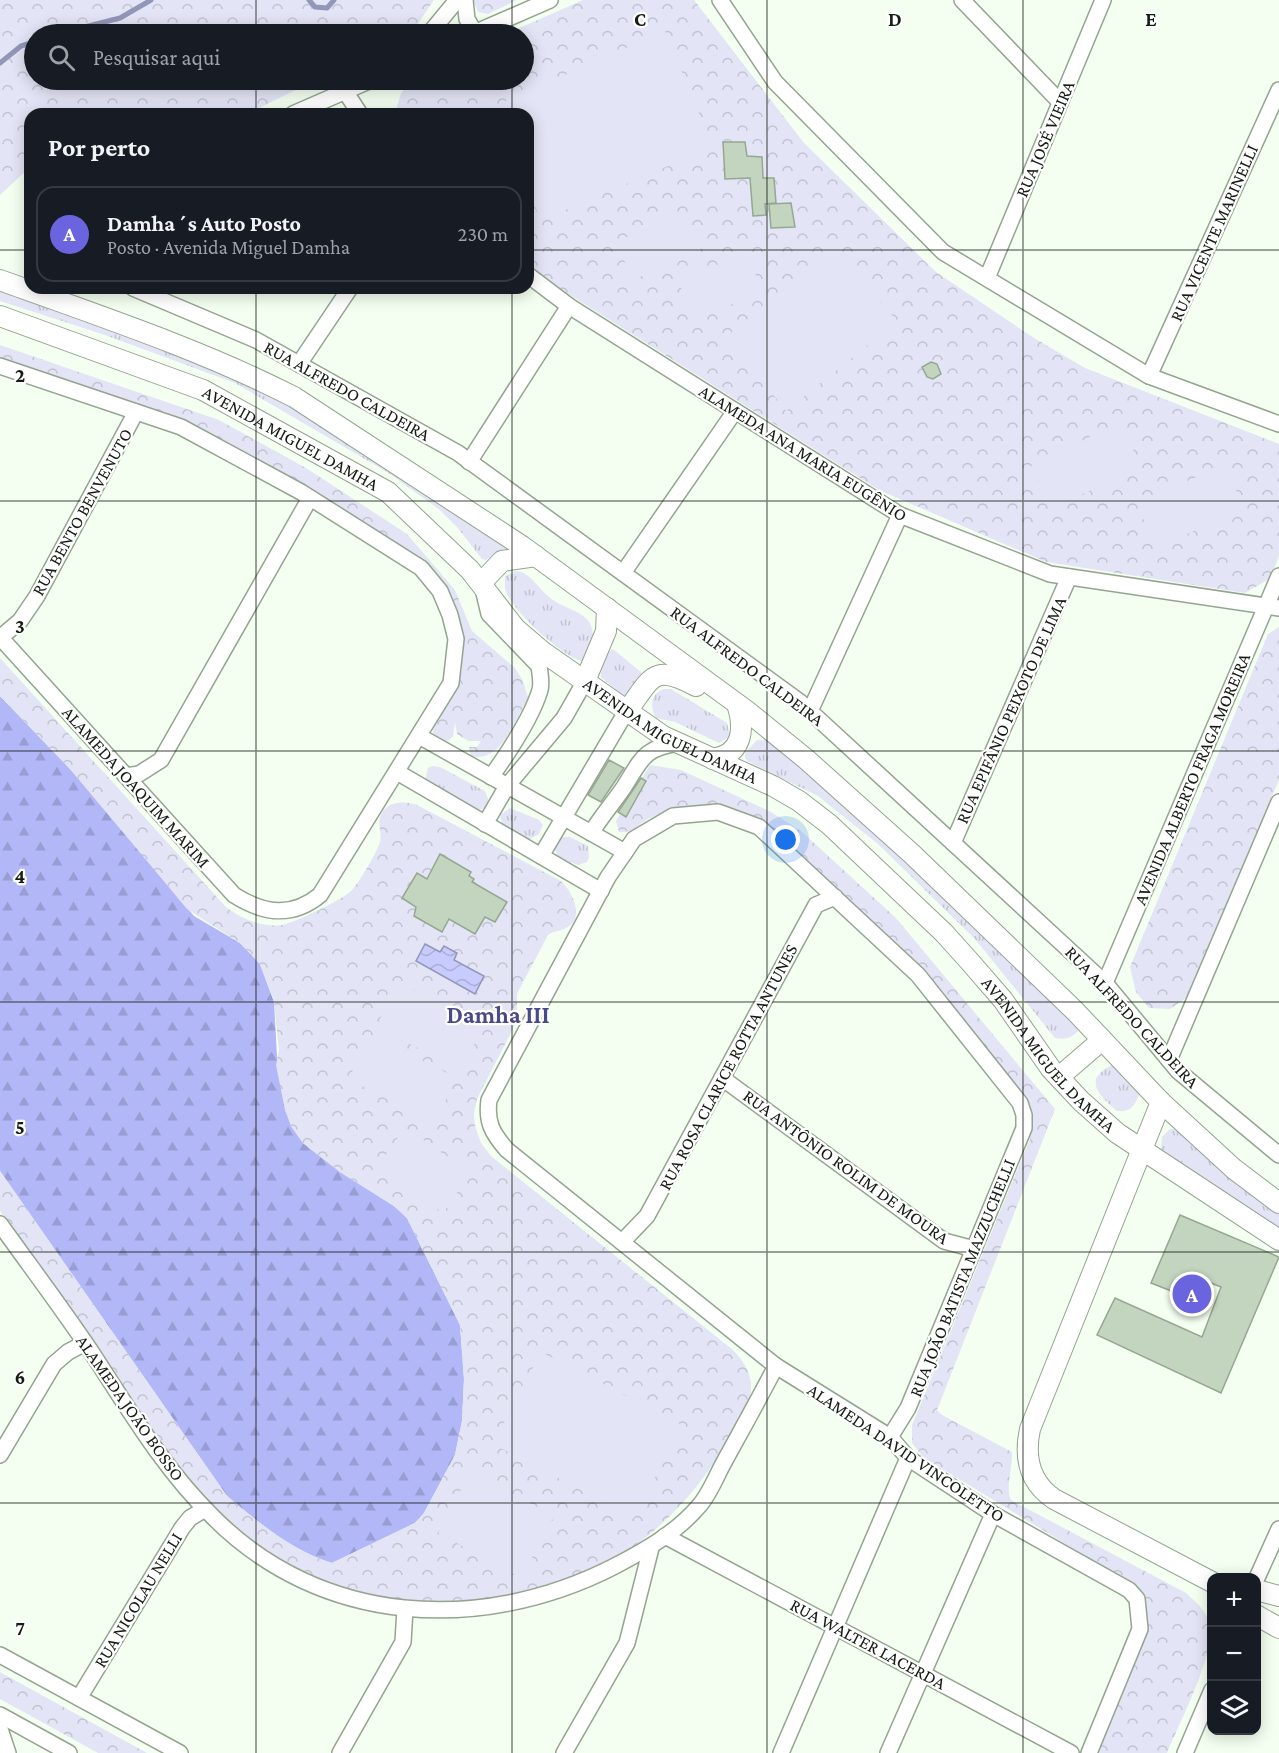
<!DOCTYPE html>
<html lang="pt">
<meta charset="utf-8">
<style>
body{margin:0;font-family:"Crimson Pro",serif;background:#20242c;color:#f1f3f6}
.controls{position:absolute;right:18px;bottom:18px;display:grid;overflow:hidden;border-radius:12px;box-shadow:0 3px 15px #0003}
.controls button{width:54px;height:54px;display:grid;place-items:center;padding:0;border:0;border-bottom:2px solid #363941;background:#171b24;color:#f1f3f6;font:30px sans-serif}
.you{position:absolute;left:786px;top:840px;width:21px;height:21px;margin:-15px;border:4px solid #fff;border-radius:50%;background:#1a73e8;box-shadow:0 0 0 9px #1a73e833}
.badge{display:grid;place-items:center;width:39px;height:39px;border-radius:50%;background:#6a64de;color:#fff;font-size:20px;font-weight:700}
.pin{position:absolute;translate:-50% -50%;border:3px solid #fff;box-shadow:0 2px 6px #0006}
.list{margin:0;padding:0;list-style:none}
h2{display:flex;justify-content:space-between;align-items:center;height:78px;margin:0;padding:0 24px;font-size:26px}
h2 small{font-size:20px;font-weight:400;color:#9ea1a6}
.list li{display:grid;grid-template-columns:39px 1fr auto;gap:18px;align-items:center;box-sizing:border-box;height:96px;margin:0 12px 12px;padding:0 12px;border:2px solid #363941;border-radius:18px}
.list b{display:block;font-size:22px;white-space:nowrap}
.list p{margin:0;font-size:20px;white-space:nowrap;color:#9ea1a6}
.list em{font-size:20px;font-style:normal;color:#9ea1a6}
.icon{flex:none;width:33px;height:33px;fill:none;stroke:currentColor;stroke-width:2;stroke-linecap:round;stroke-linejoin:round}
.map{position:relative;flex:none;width:1279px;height:1753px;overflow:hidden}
.search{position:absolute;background:#171b24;box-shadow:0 3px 15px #0003;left:24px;top:24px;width:510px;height:66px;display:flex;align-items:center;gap:15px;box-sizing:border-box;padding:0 21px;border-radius:33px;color:#9ea1a6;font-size:22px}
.panel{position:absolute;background:#171b24;box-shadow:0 3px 15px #0003;left:24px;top:108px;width:510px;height:186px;border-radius:18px}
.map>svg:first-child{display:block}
.grass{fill:url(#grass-tufts)}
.forest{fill:url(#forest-firs)}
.park{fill:url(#park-crowns)}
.pitch{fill:#e3e4f5}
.water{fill:url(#water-waves);stroke:#9296b7;stroke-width:1.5}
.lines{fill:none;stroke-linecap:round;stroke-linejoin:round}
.stream{stroke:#9296b7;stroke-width:5}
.building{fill:#c3d5be;stroke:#96a791;stroke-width:1.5}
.minor-casing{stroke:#94a58f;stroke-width:18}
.tertiary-casing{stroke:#94a58f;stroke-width:22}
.minor{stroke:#fff;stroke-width:15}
.tertiary{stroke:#fff;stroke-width:20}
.grid{fill:none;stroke:#151c13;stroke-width:1.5;stroke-opacity:0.55}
.labels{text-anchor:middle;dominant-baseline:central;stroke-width:4.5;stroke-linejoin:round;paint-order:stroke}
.street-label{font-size:18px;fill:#151c13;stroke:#fff}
.district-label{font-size:24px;font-weight:bold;fill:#494a87;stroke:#fff}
.grid-label{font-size:20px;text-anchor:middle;font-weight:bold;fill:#151c13;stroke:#fff;stroke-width:4.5;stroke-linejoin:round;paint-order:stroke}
</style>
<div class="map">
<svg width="1279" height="1753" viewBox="0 0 1279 1753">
<defs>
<pattern id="grass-tufts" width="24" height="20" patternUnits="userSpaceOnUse" patternTransform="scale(1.5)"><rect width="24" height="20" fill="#e3e4f5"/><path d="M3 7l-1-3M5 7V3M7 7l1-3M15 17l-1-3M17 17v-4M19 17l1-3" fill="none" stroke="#c2c3d1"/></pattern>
<pattern id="forest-firs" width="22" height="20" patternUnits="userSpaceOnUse" patternTransform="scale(1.5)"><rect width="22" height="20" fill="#b2b7f7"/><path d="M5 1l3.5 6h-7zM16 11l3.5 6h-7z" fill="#989dd3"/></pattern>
<pattern id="park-crowns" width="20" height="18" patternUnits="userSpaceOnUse" patternTransform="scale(1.5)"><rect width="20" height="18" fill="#e3e4f5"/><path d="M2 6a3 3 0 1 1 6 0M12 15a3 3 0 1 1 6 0" fill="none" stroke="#c2c3d1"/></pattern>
<pattern id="water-waves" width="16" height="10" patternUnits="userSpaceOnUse" patternTransform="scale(1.5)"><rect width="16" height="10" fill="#c7cbfd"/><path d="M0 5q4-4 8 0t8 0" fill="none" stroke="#aaaed8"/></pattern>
</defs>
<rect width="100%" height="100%" fill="#f4fff1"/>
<g class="grass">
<polygon points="0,290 109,325 296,404 511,549 499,551 486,560 482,559 457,527 440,510 387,472 235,383 105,335 0,301"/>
<path d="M516,571C531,573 537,587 548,596C564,612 598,610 592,641C591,649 588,656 581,661C561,655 512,611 506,591C504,586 505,581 505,576Z"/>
<path d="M613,649L642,673L641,678L627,695H622L601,677C600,667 604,654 613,649Z"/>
<path d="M664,689H671L727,723L730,736L719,743L675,722L656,718C650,707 650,694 664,689Z"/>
<path d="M757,740H767L779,746L953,900L1080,1029C1072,1038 1066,1040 1055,1038L975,939L878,844L818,796L749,762L745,758V753Z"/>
<polygon points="432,766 440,767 485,791 489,801 485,808 476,811 425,781 428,768"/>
<polygon points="510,808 539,820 543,825 539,834 528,840 503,827 500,815"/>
<polygon points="559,837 570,837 588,846 589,857 587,862 578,865 558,857 554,847"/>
<path d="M1112,1065C1127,1068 1136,1082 1139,1095C1134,1107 1130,1112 1117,1111C1099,1096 1082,1079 1112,1065Z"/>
<polygon points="1179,1128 1279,1208 1279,1228 1167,1157 1161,1149 1162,1137 1170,1129"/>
</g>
<path class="forest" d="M0,696L71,770L194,916L240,943L260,964L274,1002L277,1056L291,1126L303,1143L340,1172L394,1206L407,1218L460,1325L464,1379L462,1421L455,1455L424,1513L415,1523L332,1563C292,1551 258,1522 227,1496L0,1171Z"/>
<g class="park">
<polygon points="0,0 434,0 413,31 405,34 34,34 34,80 316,80 247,114 30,114 30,167 0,195"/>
<polygon points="473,0 517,0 488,14 478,12"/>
<polygon points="583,0 694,0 804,143 936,272 1034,338 1085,368 1279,444 1279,555 1271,578 1245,593 1046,562 879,490 559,288 528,264 528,114 395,114 401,93 413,80 524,80 524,34 506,34"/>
<path d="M0,345L219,420L306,468L407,534L455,590L472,631L515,668L523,681L528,698C515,720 501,764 471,756L469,747H477L481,741H468L457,734L455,722L453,736L448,741L439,740L433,733L434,725L458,685L462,668L461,628L448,593L310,490L260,460L210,435L0,360Z"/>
<polygon points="1279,627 1279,780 1186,998 1170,1009 1149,1008 1136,992 1130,967 1268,634"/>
<path d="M0,658L226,907C240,918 262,928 282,925C294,923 344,899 352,890C359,883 377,852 380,842C383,832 375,822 383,811C391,801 406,801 417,805L561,881C572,891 586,918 566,928C560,932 554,930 548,935L517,994V1021L477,1099L474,1113L475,1126L481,1143L491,1156L733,1350C763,1381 751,1403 731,1436C678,1525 617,1574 513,1593C494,1597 474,1601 455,1602C382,1606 312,1582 253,1542C196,1504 160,1442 122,1387C81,1328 41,1270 0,1211V1171L227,1496C258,1522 292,1551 332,1563L415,1523L424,1513L455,1455L462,1421L464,1379L460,1325L407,1218L394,1206L340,1172L303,1143L291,1126L285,1110L276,1065L279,1051L274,1002L260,964L240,943L187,909L71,770L0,696Z"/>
<path d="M650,765L681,770L771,812L801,831L896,918L1055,1109L937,1410L942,1415L1012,1452C1013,1466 1005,1489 1011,1500L1186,1593C1197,1603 1207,1611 1210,1626C1216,1652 1178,1726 1167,1753H1098L1147,1631C1151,1610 1142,1597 1128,1582L923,1457L912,1443V1425L1030,1139L1031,1114L907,957L749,816C715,802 682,802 648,819C638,824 632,834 619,832L616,821Z"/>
<polygon points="0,1672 147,1753 98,1753 0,1699"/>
</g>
<g class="pitch">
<polygon points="665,31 713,147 541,220 528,191 528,114 495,114 492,107"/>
<polygon points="684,212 701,249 633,280 616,242"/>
<polygon points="834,248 897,321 786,411 727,336"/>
<polygon points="747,253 762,291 694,321 678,280"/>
<polygon points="1119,422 1142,467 1052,508 1030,467"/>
<polygon points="1225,465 1244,508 1157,548 1136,503"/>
<polygon points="405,985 477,1022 480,1032 466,1062 453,1066 386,1032 379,1021 394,989"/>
<polygon points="377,1037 449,1074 453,1084 439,1115 425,1119 358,1084 351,1074 366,1042"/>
<polygon points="405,1127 471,1173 443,1213 378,1166"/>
<polygon points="541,1352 682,1425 634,1518 493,1444"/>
<polygon points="471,1471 554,1516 521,1578 438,1533"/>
</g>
<polygon class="water" points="425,944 440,952 444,946 457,953 454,960 484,976 475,994 416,961"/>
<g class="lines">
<g class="stream">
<polyline points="309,0 315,7 327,8 334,0"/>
<polyline points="57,34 120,18 151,0"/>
<polyline points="0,63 21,46 34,42"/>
</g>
</g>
<g class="building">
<polygon points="723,142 745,142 747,156 762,157 763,178 774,178 776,203 765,204 766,215 753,216 750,178 725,179"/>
<polygon points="791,203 795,227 771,228 769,204"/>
<polygon points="931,362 937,364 941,374 933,379 927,377 922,367"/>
<polygon points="609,760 624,768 601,802 588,795"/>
<polygon points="641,778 646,781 626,817 618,812"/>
<polygon points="440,854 471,872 469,876 474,879 472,882 507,902 495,922 485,917 475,934 449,919 442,932 414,916 416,907 402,898 417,873 427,879"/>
<polygon points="1180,1215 1279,1257 1221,1393 1097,1335 1115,1298 1202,1337 1221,1287 1188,1274 1179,1294 1151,1283"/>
</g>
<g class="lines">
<defs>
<g id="minor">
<polyline points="465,0 467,19 475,33"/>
<polyline points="720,0 775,82 943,252 1149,376 1279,424"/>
<polyline points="962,0 1060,102"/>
<polyline points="429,34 457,0"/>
<polyline points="472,34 550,0"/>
<polyline points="345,91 360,114"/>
<polyline points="293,114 371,80"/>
<polyline points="528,275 569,306 900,515 1050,574 1279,608"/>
<polyline points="987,278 1103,0"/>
<polyline points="133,288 256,340 458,453 800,702 1105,983 1178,1071 1279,1155"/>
<polyline points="299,364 350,288"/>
<path d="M0,366L181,427L301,492L421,568L440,591L450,615L456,639L451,683L320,895C292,918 264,914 234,895L0,637"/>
<polyline points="1149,376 1279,90"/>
<polyline points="469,462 569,306"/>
<polyline points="623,573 735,411"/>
<path d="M482,585L489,614L539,666C540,674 542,682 540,690C532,717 508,753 491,777"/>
<polyline points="1,637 20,621 37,596 136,412"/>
<polyline points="810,711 900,515"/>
<polyline points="419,736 625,852"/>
<polyline points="397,772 601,891"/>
<polyline points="126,776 139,774 161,760 310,498"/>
<polyline points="485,824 507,786 564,718 585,681"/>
<path d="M591,833C601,817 613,803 624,787C642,759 643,748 679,743"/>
<polyline points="953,843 1069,577"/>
<polyline points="541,856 626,712"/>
<polyline points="1105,983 1279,576"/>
<polyline points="1169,1060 1279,802"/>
<polyline points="722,1078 944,1241 974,1249"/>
<path d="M0,1224C30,1266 61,1307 90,1350C128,1408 163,1468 213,1517C321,1626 481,1634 613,1567C644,1551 676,1533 699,1506C709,1495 716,1477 723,1464C741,1431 759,1399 776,1366"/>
<polyline points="622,1242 647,1216 816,905 835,897"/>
<path d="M890,1437L908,1408L1024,1128V1115L1020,1103L918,975L759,827L718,812L673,816L634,839L608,877L489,1100C486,1122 492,1133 507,1150L776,1366L890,1437L908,1458L993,1514L1129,1590L1137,1599L1140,1629L1089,1753"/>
<polyline points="0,1455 54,1364 68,1352 85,1343"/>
<polyline points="665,1536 1071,1753"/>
<polyline points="1256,1580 1279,1529"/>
<polyline points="0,1655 180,1753"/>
<polyline points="79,1698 182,1528 190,1518 205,1509"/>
<polyline points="0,1715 69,1753"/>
<polyline points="0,1729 8,1753"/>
<polyline points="340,1753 403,1642 405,1609"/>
<polyline points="564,1753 627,1643 651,1548"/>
<polyline points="781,1753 908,1458"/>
<polyline points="888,1753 993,1514"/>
<polyline points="1185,1753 1212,1690"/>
</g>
<g id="tertiary">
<path d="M0,280C99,316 200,349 294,397L522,546L747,711L806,759L912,854L1075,1011L1161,1102L1234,1169L1279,1203"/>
<path id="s1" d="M0,316L203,390L388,492L470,570L515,628L543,652L663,736L773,786L799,801L830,825L944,933L971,963L1003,1000L1051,1069L1081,1101L1117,1133L1279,1240"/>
<polyline points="481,583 502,561 536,556"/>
<polyline points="585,681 606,631 607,608"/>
<path d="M626,712C652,679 651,662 696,686"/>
<path d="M713,759C743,754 745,729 737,704"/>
<polyline points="1059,1077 1102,1040"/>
<path d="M1161,1102L1030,1429C1024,1457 1029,1482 1054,1499L1212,1582"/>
<polyline points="1256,1590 1279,1596"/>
<polyline points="1256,1615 1279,1628"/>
</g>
</defs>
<use href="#minor" class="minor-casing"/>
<use href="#tertiary" class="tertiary-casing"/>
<use href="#minor" class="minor"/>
<use href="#tertiary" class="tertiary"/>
</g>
<path class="grid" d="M256,0V34M512,0V34M767,0V1753M1023,0V1753M256,80V114M512,80V114M0,250H30M528,250H1279M256,288V1753M512,288V1753M0,501H1279M0,751H1279M0,1002H1279M0,1252H1279M0,1503H1279"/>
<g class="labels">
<g class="street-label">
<text transform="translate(1045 139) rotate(-67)">RUA JOSÉ VIEIRA</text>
<text transform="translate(1214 233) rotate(-66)">RUA VICENTE MARINELLI</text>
<text transform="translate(347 391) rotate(29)">RUA ALFREDO CALDEIRA</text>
<text stroke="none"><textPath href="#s1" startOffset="316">AVENIDA MIGUEL DAMHA</textPath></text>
<text transform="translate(803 453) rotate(32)">ALAMEDA ANA MARIA EUGÊNIO</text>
<text transform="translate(82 512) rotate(-61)">RUA BENTO BENVENUTO</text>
<text transform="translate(747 666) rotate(37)">RUA ALFREDO CALDEIRA</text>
<text transform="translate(1011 710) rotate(-66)">RUA EPIFÂNIO PEIXOTO DE LIMA</text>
<text stroke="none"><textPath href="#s1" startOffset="801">AVENIDA MIGUEL DAMHA</textPath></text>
<text transform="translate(1192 779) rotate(-67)">AVENIDA ALBERTO FRAGA MOREIRA</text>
<text transform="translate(136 787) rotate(48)">ALAMEDA JOAQUIM MARIM</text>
<text transform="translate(1132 1017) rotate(47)">RUA ALFREDO CALDEIRA</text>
<text stroke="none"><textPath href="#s1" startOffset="1305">AVENIDA MIGUEL DAMHA</textPath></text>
<text transform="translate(728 1067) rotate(-62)">RUA ROSA CLARICE ROTTA ANTUNES</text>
<text transform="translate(846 1167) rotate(36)">RUA ANTÔNIO ROLIM DE MOURA</text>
<text transform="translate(962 1278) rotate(-68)">RUA JOÃO BATISTA MAZZUCHELLI</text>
<text transform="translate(130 1408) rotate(55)">ALAMEDA JOÃO BOSSO</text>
<text transform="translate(906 1453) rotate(34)">ALAMEDA DAVID VINCOLETTO</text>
<text transform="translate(138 1600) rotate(-59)">RUA NICOLAU NELLI</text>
<text transform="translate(868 1644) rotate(28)">RUA WALTER LACERDA</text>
</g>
<g class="district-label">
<text x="498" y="1014">Damha III</text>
</g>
</g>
<g class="grid-label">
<text x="640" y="26">C</text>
<text x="895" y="26">D</text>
<text x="1151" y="26">E</text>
<text x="20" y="382">2</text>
<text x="20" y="633">3</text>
<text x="20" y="883">4</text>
<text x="20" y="1134">5</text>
<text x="20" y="1384">6</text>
<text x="20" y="1635">7</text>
</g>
</svg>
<div class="controls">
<button>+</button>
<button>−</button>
<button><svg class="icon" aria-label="layers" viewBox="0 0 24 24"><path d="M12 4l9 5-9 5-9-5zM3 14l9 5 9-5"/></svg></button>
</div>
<div class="you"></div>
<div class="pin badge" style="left:1192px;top:1294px">A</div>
<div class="search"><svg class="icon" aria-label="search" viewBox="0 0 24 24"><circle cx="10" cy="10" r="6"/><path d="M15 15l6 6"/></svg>Pesquisar aqui</div>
<section class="panel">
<h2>Por perto<small></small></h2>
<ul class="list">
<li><span class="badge">A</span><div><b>Damha´s Auto Posto</b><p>Posto · Avenida Miguel Damha</p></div><em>230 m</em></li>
</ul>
</section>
</div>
